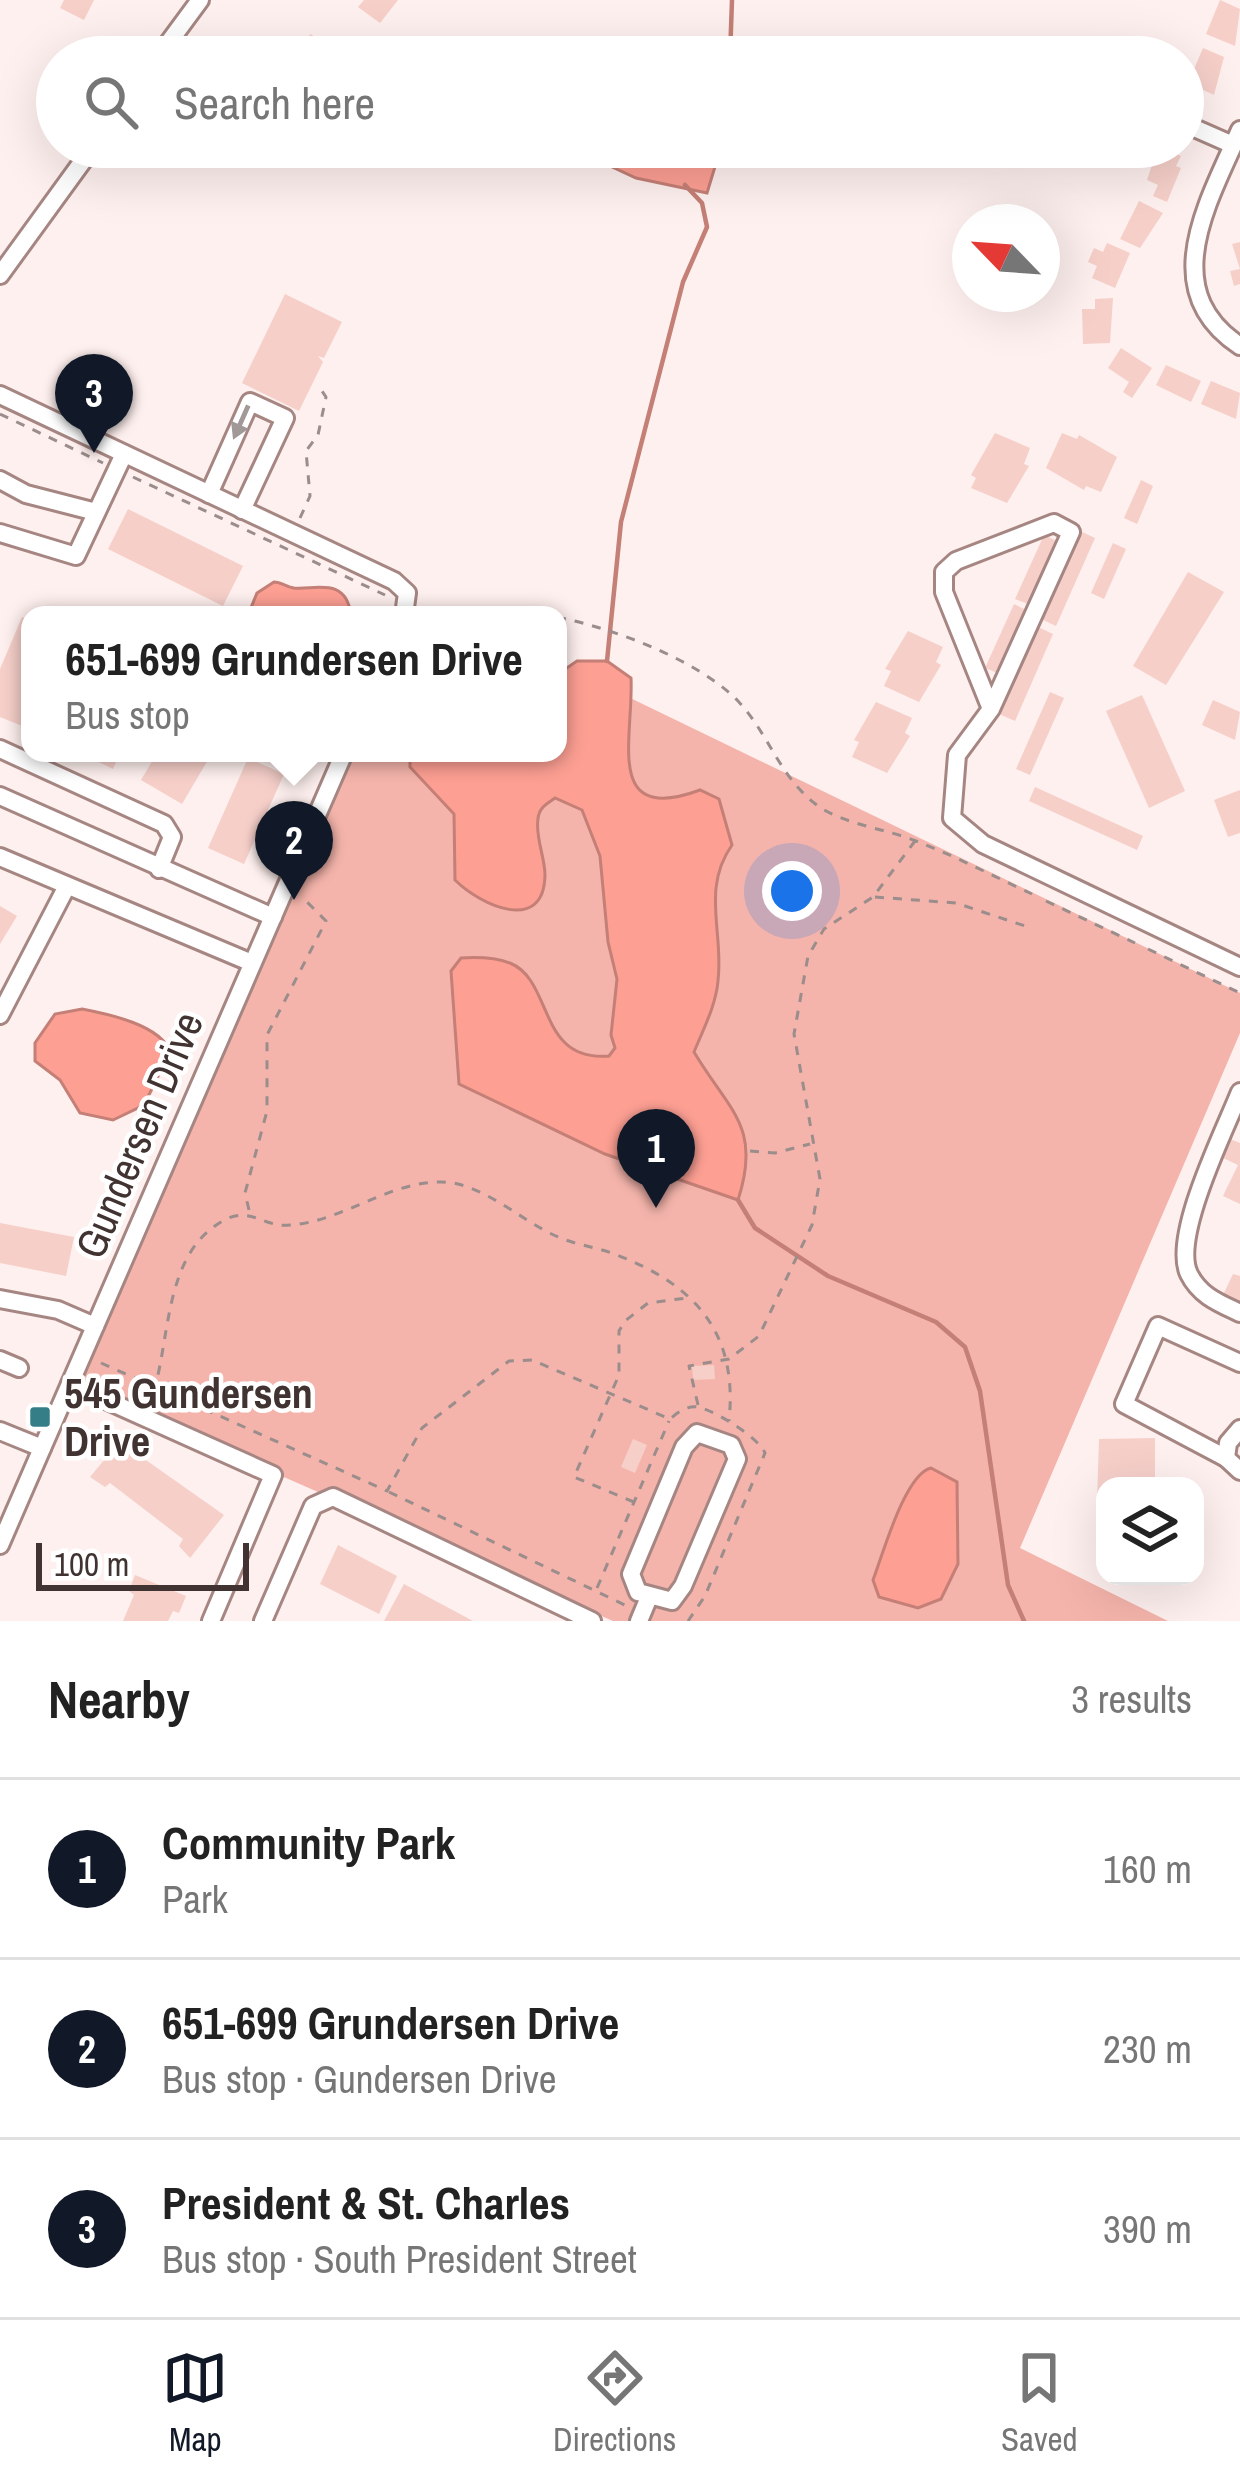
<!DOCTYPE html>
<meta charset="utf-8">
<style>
body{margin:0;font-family:"Archivo Narrow",sans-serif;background:#f2f2f2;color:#222}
.controls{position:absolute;right:36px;bottom:36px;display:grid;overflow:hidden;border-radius:24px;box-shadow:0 12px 48px #0002}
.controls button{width:108px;height:108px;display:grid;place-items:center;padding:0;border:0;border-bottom:3px solid #e0e0e0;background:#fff;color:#222;font:60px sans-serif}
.compass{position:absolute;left:952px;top:204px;width:108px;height:108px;border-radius:50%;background:#fff;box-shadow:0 12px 48px #0002;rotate:295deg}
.scale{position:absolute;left:36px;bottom:30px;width:213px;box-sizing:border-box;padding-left:12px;border:6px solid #403331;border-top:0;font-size:33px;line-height:42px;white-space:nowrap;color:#403331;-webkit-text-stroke:9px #fff;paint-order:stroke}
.you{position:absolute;left:792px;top:891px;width:42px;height:42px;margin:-30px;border:9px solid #fff;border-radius:50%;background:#1a73e8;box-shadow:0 0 0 18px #1a73e833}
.badge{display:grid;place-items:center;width:78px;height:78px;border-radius:50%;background:#111827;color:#fff;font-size:39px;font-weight:700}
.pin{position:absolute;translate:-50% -99px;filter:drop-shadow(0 3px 6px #0008)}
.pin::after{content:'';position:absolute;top:63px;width:42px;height:36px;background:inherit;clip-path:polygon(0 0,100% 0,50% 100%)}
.popup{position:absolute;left:21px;top:606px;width:546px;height:156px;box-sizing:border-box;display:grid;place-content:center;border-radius:24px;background:#fff;filter:drop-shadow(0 3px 9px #0005);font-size:39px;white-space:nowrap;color:#767676}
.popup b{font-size:45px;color:#222}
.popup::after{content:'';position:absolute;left:50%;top:100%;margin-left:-24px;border:24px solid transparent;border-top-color:#fff}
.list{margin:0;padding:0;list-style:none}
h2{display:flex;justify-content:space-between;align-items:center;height:156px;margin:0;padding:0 48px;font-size:51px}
h2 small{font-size:39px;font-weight:400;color:#767676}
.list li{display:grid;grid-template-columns:78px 1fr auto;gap:36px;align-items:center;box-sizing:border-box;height:180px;padding:0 48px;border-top:3px solid #e0e0e0}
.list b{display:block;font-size:45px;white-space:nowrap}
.list p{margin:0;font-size:39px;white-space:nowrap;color:#767676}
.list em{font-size:39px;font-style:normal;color:#767676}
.icon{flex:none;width:66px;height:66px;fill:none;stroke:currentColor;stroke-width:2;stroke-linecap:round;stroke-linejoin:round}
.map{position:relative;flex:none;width:1240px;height:1621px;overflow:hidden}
.search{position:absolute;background:#fff;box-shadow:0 12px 48px #0002;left:36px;right:36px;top:36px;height:132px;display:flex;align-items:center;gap:30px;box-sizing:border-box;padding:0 42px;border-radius:66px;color:#767676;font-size:45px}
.sheet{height:696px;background:#fff}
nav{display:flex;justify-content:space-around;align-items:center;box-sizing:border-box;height:168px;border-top:3px solid #e0e0e0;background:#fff;font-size:33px;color:#767676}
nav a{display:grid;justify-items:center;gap:6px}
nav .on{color:#111827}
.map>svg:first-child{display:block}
.green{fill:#f4b4ab}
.water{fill:#fd9f93;stroke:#c47f76;stroke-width:3}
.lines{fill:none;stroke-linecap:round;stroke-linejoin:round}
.stream{stroke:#c47f76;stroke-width:4.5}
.building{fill:#f6cfc9}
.minor-casing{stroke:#a68682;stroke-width:22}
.path{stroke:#9a8d8b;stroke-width:3;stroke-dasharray:9 9;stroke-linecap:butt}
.minor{stroke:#fff;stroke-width:16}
.oneway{fill:#a09998}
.poi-dot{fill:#367e87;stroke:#fff;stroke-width:4.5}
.labels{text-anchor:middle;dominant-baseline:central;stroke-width:9;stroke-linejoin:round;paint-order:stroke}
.street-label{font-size:42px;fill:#403331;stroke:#fff}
.poi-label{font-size:42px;font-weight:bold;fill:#403331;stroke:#fff;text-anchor:start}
</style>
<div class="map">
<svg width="1240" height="1621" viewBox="0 0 1240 1621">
<rect width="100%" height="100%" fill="#fef0ee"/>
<polygon class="green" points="558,663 1240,993 1240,1033 1020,1548 1168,1621 613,1621 71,1384 348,753 558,753"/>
<g class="water">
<polygon points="591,147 721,147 707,193 636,178 595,159"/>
<path d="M274,582C281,582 287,587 294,588C315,590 346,576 351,615H248L257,593Z"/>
<path d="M577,661H607L631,678C634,737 603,826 700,790L719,799L732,845C701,889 724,932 718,981C716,1005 703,1030 694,1052C729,1111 762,1126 738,1200L605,1154L459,1084L451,971L461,958C477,957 494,957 510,963C554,981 537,1062 609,1056L615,1048L611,1035L617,979L608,942L600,856L582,810L555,798C547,804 539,807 538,819C535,837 545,857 545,875C544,935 480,905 455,880L454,814L410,767V753H558V674Z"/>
<path d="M82,1009C108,1014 161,1025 170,1052L144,1105L113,1120L80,1113L60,1080L35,1061V1043L55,1014Z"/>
<path d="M931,1468L957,1482L958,1564L941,1599L918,1608L879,1597L873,1580C883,1554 905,1474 931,1468Z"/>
</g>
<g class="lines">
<g class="stream">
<polyline points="730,57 732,0"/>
<polyline points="607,661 621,522 683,282 707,227 702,203 685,185"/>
<polyline points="738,1200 755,1228 828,1276 936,1322 965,1347 980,1391 1008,1585 1024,1621"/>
</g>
</g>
<g class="building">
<polygon points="64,0 94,0 84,20 60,8"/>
<polygon points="364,0 398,0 380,23 358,7"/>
<polygon points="1220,0 1240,9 1235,46 1206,34"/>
<polygon points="310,34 330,45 323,57 302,50"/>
<polygon points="1203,48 1224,57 1214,95 1188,83"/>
<polygon points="1158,147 1181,156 1176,166 1181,168 1167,202 1153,196 1158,185 1147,180"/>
<polygon points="1139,201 1163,213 1140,248 1120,239"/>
<polygon points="1240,242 1240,284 1234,286 1230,271 1240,269 1232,244"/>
<polygon points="1107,243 1130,253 1115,288 1092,278 1097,266 1088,262 1094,248 1103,252"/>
<polygon points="285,294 342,322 324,358 318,356 323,362 299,411 242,383"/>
<polygon points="1113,298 1110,343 1083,344 1082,309 1095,309 1095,299"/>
<polygon points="1121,348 1152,368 1132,398 1123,392 1129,382 1108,368"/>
<polygon points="1166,365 1201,381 1191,402 1156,385"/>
<polygon points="1211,381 1240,393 1236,419 1201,404"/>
<polygon points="995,433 1030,448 1024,464 1029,466 1007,503 971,488 976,478 971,475"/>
<polygon points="1062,433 1077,439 1079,435 1117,457 1101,492 1086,486 1084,490 1046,468"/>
<polygon points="1141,480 1153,486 1137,524 1124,518"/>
<polygon points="128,509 243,566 223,606 108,549"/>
<polygon points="1080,531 1095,538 1056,626 1041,619"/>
<polygon points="1044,535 1059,542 1031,605 1015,599"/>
<polygon points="1113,543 1126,549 1104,599 1091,593"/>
<polygon points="1188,572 1224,592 1166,685 1133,666"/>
<polygon points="1014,604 1028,611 1000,674 985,668"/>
<polygon points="22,617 30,621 30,707 22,726 0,717 0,669"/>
<polygon points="1038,627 1053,634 1015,721 999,714"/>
<polygon points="908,631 943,647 936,662 941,665 919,702 884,686 891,671 885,669"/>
<polygon points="1050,692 1064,698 1030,775 1016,769"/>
<polygon points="1142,695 1185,791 1149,808 1106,711"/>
<polygon points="1213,700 1240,712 1235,740 1202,725"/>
<polygon points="876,702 912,718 905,733 910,736 887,773 852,757 859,742 854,740"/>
<polygon points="80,753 120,753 113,769"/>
<polygon points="157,753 212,753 182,804 141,780"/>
<polygon points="248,758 284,774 244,864 208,848"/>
<polygon points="1035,787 1143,836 1137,850 1029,801"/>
<polygon points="1240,790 1240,833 1228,837 1214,800"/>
<polygon points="0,906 17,916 0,944"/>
<polygon points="1230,1139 1240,1143 1240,1204 1223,1196 1238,1165 1221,1157"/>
<polygon points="0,1223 74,1237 66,1276 0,1263"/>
<polygon points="1233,1274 1240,1276 1240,1304 1223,1295"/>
<polygon points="714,1365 715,1379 693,1380 692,1366"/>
<polygon points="124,1436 138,1445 133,1451 224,1515 190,1558 179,1546 183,1539 110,1483 105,1487 90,1477"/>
<polygon points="1155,1438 1155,1486 1105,1486 1105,1503 1097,1503 1099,1439"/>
<polygon points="633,1439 647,1445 635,1473 621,1467"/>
<polygon points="338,1545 397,1576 379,1614 320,1584"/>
<polygon points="135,1575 186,1596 179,1613 173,1611 168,1621 123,1621 134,1595 129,1591"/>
<polygon points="404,1584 473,1621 384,1621"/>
</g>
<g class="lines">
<defs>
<g id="minor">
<polyline points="158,57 200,0"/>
<polyline points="1183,123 1233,145"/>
<path d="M1240,130C1209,201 1155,290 1240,346"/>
<polyline points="0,275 93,147"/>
<polyline points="0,395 394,581 407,593 404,615"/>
<polyline points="0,480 26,494 96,512"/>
<polyline points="209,494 250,402 285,418 242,510"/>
<polyline points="0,533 76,556 124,454"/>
<polyline points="991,709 1071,532 1054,523 956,561 944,572 944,592 991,709 957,755 952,818 983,844 1240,967"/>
<polyline points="0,749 164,824 172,837 159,869"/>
<polyline points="0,796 273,917"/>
<polyline points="0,857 252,963"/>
<polyline points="0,1015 67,886"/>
<path d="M1240,1092C1225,1130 1171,1237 1189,1274C1200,1296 1219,1303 1240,1313"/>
<polyline points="0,1299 58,1310 95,1326"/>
<polyline points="0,1360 19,1368"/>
<polyline points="70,1384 273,1475 211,1621"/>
<polyline points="1240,1429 1228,1443 1226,1458 1240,1471"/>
<polyline points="0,1431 42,1448"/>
<polygon points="697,1433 731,1445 737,1459 683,1586 672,1601 638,1592 631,1574 684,1447"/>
<polyline points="1226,1458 1124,1404 1158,1326 1240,1363"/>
<polyline points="0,1545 344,753"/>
<polyline points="263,1621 313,1506 333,1497 592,1621"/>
<polyline points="639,1621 649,1597"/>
</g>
</defs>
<use href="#minor" class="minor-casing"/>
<g class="path">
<polyline points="0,414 103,463"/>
<polyline points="133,477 385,595"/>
<polyline points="300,518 310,496 306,451 318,435 326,397 320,388"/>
<path d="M450,615C526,593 684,645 738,701C770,735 780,780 821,808C848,825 886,829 916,841C955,856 993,876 1032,894"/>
<polyline points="875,897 956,903 1025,926"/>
<polyline points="1046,901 1135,943"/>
<polyline points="1148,949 1240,993"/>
<polyline points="750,1151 775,1153 810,1144"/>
<polyline points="249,1210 245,1193 267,1111 267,1035 326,921 303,898"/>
<path d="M101,1363L155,1387C170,1333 166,1254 221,1222C250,1204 262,1228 290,1225C341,1222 388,1182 440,1182C480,1181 520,1220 556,1236C575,1245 597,1247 617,1255C697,1286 738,1334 729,1421"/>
<path d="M155,1387L387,1491L422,1428L509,1361L532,1360L670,1419C677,1413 687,1405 698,1407C716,1411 759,1438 765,1453L705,1596L688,1621"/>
<polyline points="698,1405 689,1366 729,1359 759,1336 812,1225 820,1179 794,1034 808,956 824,929 873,897 915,841"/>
<polyline points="389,1492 629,1607"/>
<polyline points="634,1502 574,1477 619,1375 619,1331 625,1321 648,1303 687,1298"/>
<polyline points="597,1588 669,1421"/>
</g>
<use href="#minor" class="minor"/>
</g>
<defs><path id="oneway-solid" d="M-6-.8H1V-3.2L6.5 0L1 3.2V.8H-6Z" transform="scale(3)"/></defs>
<use class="oneway" href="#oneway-solid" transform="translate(241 422) rotate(114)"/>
<rect class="poi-dot" x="28" y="1405" width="24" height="24" rx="6"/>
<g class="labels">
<g class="street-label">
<text transform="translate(139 1135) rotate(-67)">Gundersen Drive</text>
</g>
<g class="poi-label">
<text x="64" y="1393">545 Gundersen<tspan x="64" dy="48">Drive</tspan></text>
</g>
</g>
</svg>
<div class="controls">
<button><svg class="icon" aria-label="layers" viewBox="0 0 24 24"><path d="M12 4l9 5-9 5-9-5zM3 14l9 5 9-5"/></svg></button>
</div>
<svg class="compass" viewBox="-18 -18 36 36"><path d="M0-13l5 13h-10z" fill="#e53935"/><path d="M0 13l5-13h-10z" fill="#767676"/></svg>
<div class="scale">100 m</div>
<div class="you"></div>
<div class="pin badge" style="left:656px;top:1208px">1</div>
<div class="pin badge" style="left:294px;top:900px">2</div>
<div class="popup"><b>651-699 Grundersen Drive</b>Bus stop</div>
<div class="pin badge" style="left:94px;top:453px">3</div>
<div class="search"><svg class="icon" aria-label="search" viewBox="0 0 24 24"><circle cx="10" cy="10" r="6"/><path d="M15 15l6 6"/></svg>Search here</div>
</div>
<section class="sheet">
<h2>Nearby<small>3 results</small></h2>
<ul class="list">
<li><span class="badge">1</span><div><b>Community Park</b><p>Park</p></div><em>160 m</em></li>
<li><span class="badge">2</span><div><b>651-699 Grundersen Drive</b><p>Bus stop · Gundersen Drive</p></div><em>230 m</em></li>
<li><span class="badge">3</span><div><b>President &amp; St. Charles</b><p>Bus stop · South President Street</p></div><em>390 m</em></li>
</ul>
</section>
<nav>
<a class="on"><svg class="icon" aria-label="map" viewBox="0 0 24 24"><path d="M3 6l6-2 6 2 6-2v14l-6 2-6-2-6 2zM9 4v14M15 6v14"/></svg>Map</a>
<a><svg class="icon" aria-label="directions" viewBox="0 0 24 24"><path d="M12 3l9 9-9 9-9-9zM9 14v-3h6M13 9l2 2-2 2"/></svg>Directions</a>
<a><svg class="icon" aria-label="saved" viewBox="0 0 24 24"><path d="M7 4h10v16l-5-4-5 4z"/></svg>Saved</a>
</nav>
